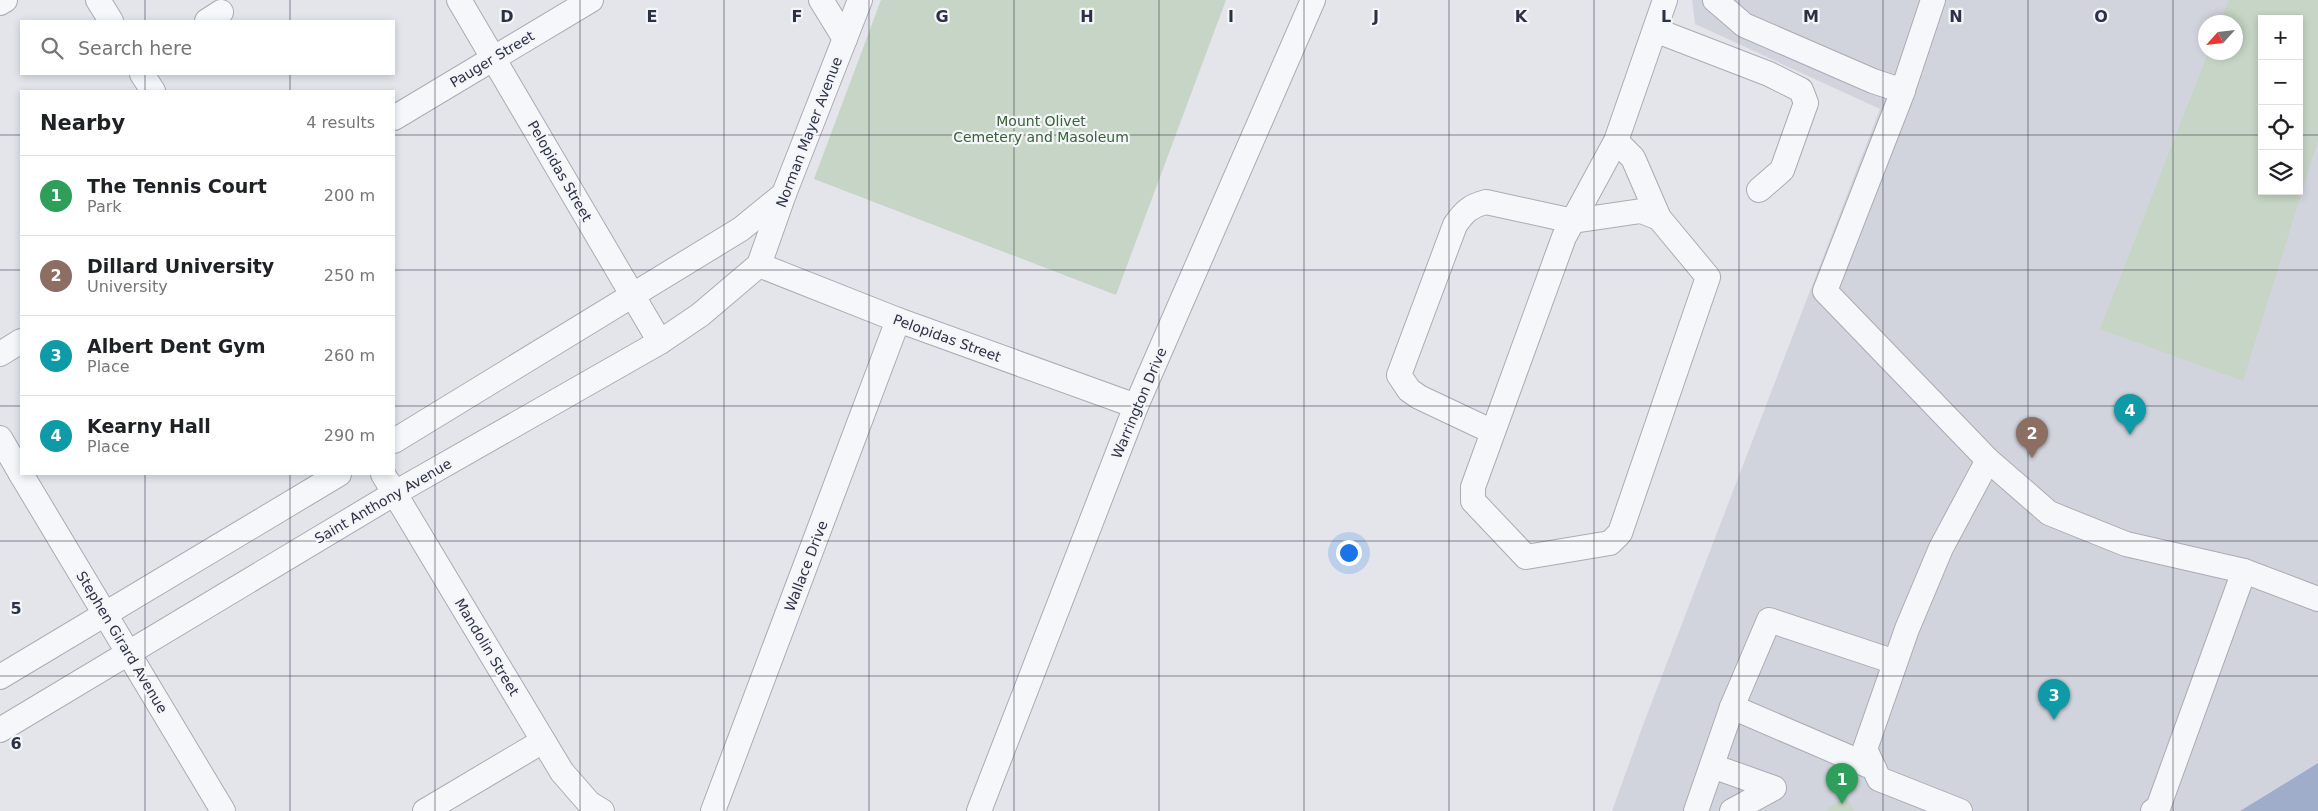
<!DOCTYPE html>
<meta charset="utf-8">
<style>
body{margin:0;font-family:"DejaVu Sans",sans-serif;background:#f6f6f6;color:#202124}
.controls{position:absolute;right:15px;top:15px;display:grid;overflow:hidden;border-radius:0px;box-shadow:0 2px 8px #0003}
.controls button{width:45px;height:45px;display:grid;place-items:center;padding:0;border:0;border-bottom:1px solid #e0e0e0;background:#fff;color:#202124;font:25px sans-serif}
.compass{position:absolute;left:2198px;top:15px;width:45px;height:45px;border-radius:50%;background:#fff;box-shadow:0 2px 8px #0003;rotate:243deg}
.you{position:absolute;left:1348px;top:552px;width:18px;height:18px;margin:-12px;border:4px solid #fff;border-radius:50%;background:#1a73e8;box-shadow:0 0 0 8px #1a73e833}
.badge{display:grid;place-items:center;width:32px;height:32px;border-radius:50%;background:#111827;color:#fff;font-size:16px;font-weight:700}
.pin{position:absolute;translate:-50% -41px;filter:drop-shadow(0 1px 2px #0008)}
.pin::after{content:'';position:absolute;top:26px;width:18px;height:15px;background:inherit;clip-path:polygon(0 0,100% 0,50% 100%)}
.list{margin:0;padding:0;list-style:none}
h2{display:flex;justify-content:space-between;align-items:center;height:65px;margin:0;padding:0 20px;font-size:21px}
h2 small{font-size:16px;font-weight:400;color:#757577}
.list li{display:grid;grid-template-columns:32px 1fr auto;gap:15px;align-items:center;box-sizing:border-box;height:80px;padding:0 20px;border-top:1px solid #e0e0e0}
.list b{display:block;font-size:19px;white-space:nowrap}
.list p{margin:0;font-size:16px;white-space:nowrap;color:#757577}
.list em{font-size:16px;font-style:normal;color:#757577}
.icon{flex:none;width:28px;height:28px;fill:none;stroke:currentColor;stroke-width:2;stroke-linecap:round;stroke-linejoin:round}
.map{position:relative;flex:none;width:2318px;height:811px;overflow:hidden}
.search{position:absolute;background:#fff;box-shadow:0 2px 8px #0003;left:20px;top:20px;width:375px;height:55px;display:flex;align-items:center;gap:12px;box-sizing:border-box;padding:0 18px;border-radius:0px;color:#757577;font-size:19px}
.panel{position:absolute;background:#fff;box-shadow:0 2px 8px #0003;left:20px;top:90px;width:375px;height:385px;border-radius:0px}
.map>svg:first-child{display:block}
.built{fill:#d2d4dd;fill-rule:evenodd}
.green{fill:#c6d5c5;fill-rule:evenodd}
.water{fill:#9fadcb}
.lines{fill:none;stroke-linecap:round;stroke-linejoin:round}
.minor-casing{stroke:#a9abb6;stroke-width:26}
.minor{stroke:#f6f7fa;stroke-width:24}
.grid{fill:none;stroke:#2b3044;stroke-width:1;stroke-opacity:0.55}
.labels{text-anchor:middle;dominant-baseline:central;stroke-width:4.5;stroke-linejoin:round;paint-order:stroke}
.street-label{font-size:14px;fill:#2b3044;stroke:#f3f5f9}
.park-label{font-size:14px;fill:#396038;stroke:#f3f5f9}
.grid-label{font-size:16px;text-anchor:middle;font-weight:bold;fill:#2b3044;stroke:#f3f5f9;stroke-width:4.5;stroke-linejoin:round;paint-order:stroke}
</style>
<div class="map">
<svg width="2318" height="811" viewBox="0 0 2318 811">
<rect width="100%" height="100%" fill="#e4e5eb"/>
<path class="built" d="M1692,0H2318V763L2240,811H1612L1643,725L1880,109L1695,24ZM2262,19H2299V191H2262ZM2206,22H2236V52H2206Z"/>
<g class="green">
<polygon points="881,0 1226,0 1116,295 814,179"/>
<path d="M2229,0H2318V140L2243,381L2100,329L2208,53L2236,52V22H2220ZM2262,19H2299V191H2262Z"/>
<polygon points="1846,797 1854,811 1823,811"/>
</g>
<polygon class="water" points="2318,763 2318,811 2240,811"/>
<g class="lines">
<defs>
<g id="minor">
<polyline points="98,0 111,21"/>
<polyline points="459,0 660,342"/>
<polyline points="821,0 845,39"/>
<polyline points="1715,0 1744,25 1873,81 1903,91"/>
<polyline points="1933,0 1901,96 1825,291 1988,460 2049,513 2126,544 2244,571 2318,599"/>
<polyline points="0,3 5,0"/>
<polyline points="207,21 221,12"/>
<polyline points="1655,30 1769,74 1801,90 1806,103 1782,170 1759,190"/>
<polyline points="142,74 153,91"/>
<polyline points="394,118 591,0"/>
<polyline points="1616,141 1633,158 1659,218"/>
<polyline points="759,265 898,320 1136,406"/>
<polyline points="759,265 784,194 860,0"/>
<polyline points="0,354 21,341"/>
<path d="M1493,432L1419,397L1409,390L1399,375L1455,225C1464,212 1470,206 1486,202L1573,221L1641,211L1659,218L1708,277L1620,533L1610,543L1526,557L1473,501V487L1564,237L1616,141L1665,0"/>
<polyline points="0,438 21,474"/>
<polyline points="394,441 741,229 784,194"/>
<polyline points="21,474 223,811"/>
<polyline points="383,474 562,772 589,803 602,811"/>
<polyline points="0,677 339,474"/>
<polyline points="1732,707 1769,620 1895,662"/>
<polyline points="0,730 395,493 660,342 700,315 759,265"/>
<polyline points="1712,766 1774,788 1732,811"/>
<polyline points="425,811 543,741"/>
<polyline points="713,811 898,320"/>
<polyline points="979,811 1136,406 1313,0"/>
<polyline points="1696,811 1732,707 1874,768"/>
<polyline points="1960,811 1879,779 1865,749 1907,629 1941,548 1988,460"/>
<polyline points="2153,811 2158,808 2244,571"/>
</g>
</defs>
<use href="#minor" class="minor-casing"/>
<use href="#minor" class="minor"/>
</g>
<path class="grid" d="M145,0V21M290,0V21M435,0V811M580,0V811M724,0V811M869,0V811M1014,0V811M1159,0V811M1304,0V811M1449,0V811M1594,0V811M1739,0V811M1883,0V811M2028,0V811M2173,0V811M145,74V91M290,74V91M0,135H21M394,135H2262M2299,135H2318M0,270H21M394,270H2318M0,406H21M394,406H2318M145,474V811M290,474V811M0,541H2318M0,676H2318"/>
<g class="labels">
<g class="street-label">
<text transform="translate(492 59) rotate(-31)">Pauger Street</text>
<text transform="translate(809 132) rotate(-69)">Norman Mayer Avenue</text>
<text transform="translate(560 171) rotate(60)">Pelopidas Street</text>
<text transform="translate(947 338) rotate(20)">Pelopidas Street</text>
<text transform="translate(1139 403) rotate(-67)">Warrington Drive</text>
<text transform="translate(383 501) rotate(-30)">Saint Anthony Avenue</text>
<text transform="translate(806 566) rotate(-69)">Wallace Drive</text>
<text transform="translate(122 642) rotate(59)">Stephen Girard Avenue</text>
<text transform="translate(487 647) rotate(59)">Mandolin Street</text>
</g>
<g class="park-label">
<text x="1041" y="121">Mount Olivet<tspan x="1041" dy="16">Cemetery and Masoleum</tspan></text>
</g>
</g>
<g class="grid-label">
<text x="507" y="22">D</text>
<text x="652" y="22">E</text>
<text x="797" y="22">F</text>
<text x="942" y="22">G</text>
<text x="1087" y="22">H</text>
<text x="1231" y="22">I</text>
<text x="1376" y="22">J</text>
<text x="1521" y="22">K</text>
<text x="1666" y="22">L</text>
<text x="1811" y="22">M</text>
<text x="1956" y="22">N</text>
<text x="2101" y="22">O</text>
<text x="16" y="614">5</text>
<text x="16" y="749">6</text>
</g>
</svg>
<div class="controls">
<button>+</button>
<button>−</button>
<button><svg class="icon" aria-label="locate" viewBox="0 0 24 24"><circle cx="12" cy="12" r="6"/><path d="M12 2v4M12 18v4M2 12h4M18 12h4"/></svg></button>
<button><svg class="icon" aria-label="layers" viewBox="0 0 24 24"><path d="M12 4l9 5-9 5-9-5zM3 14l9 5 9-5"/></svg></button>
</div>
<svg class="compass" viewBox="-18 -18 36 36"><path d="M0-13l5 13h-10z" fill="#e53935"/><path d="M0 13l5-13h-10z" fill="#757577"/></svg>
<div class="you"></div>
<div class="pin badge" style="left:1842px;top:804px;background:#2e9e5b">1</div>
<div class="pin badge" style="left:2032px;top:458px;background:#8d6e63">2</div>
<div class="pin badge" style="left:2054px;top:720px;background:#0f9aa8">3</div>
<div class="pin badge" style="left:2130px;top:435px;background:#0f9aa8">4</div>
<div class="search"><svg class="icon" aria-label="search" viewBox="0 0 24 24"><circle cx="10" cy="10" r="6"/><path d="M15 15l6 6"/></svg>Search here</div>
<section class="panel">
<h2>Nearby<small>4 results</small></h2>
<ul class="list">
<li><span class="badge" style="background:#2e9e5b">1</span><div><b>The Tennis Court</b><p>Park</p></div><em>200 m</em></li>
<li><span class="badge" style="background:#8d6e63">2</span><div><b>Dillard University</b><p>University</p></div><em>250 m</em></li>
<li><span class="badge" style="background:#0f9aa8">3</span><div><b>Albert Dent Gym</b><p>Place</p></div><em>260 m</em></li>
<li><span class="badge" style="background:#0f9aa8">4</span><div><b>Kearny Hall</b><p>Place</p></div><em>290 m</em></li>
</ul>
</section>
</div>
